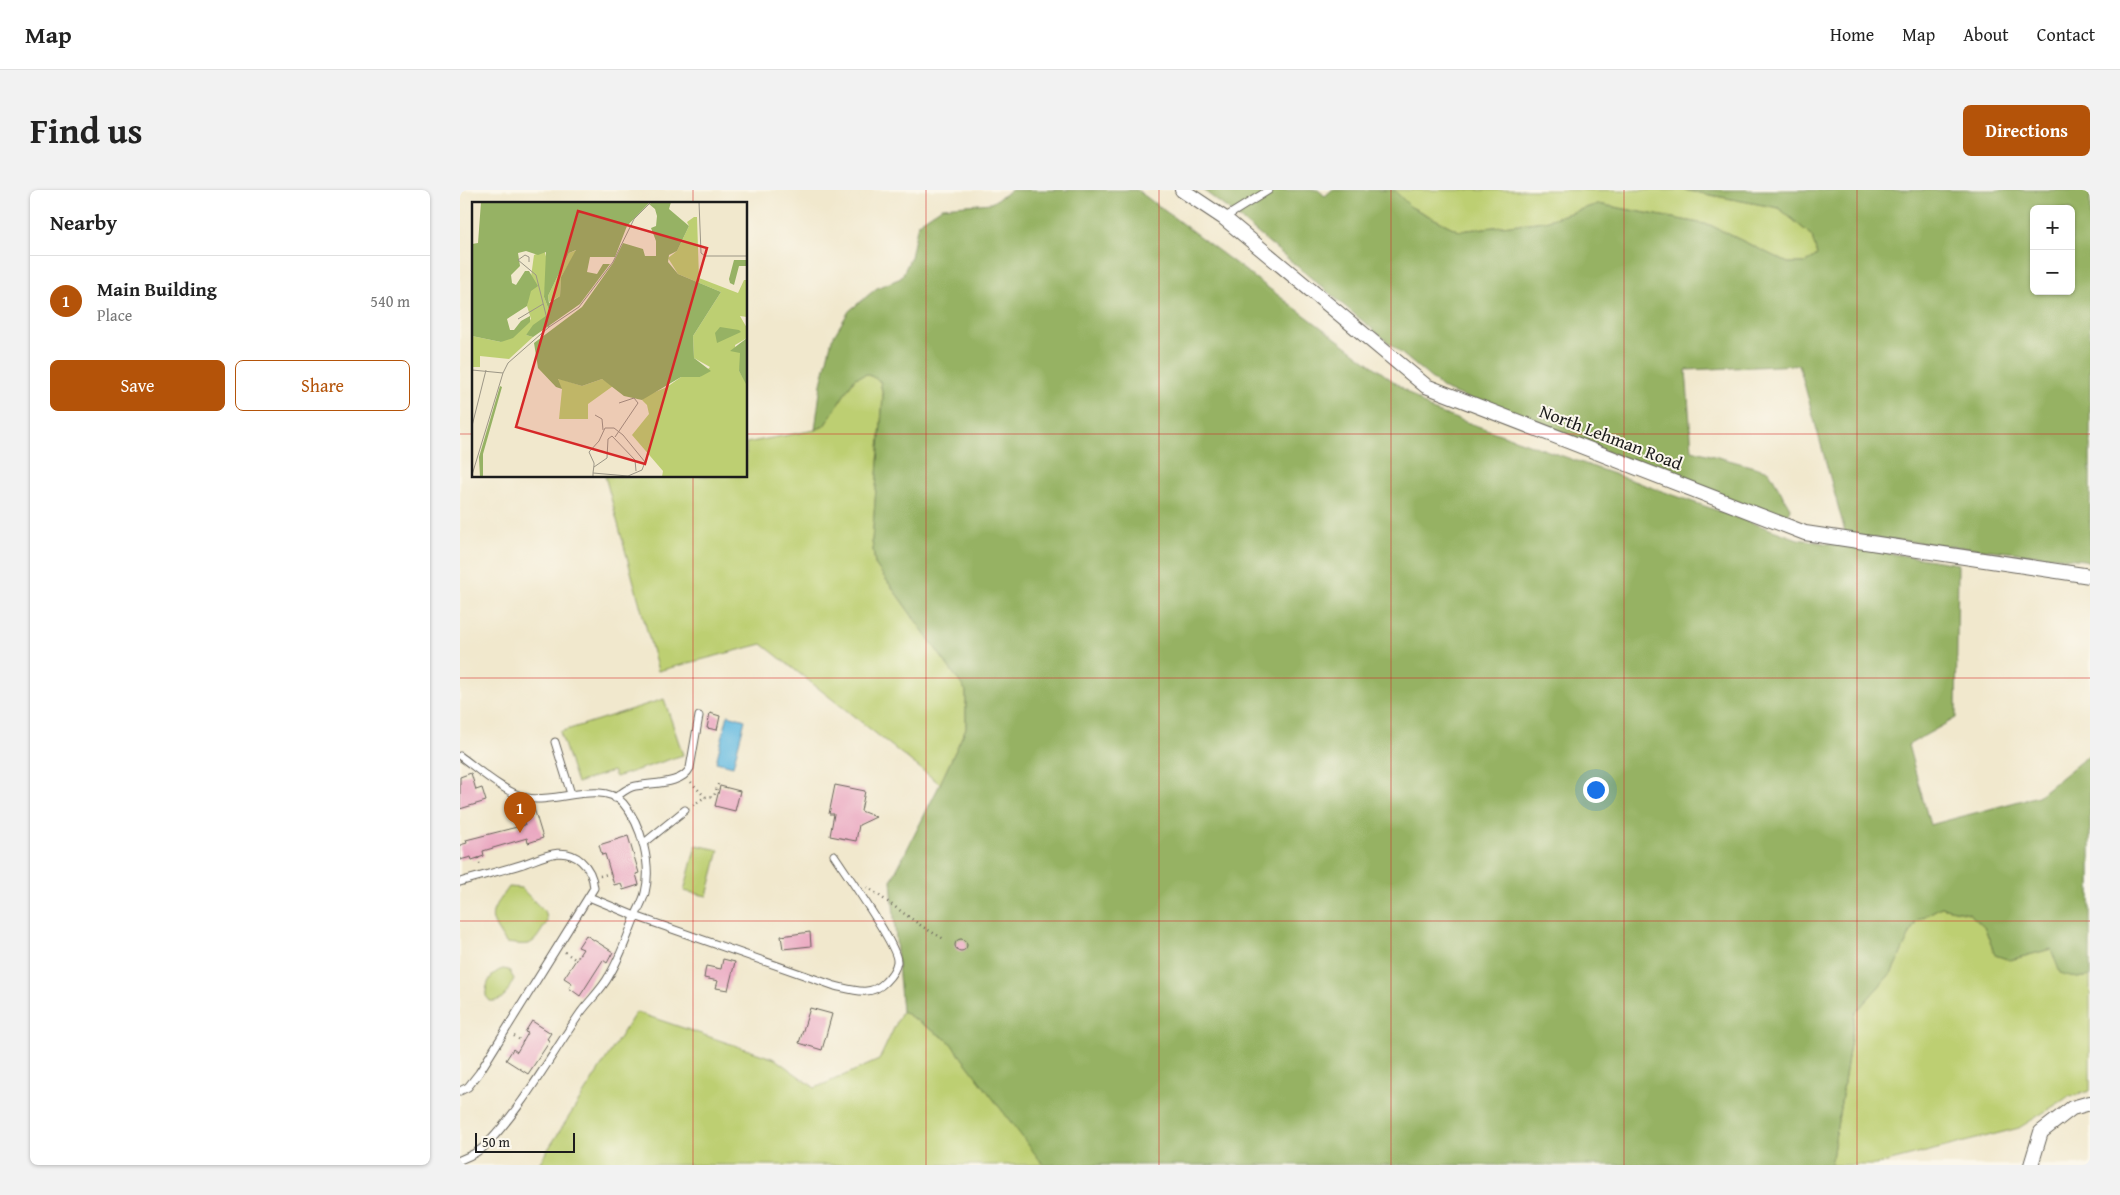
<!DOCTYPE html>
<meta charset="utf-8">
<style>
body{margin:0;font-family:"Gentium Book Plus",serif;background:#f2f2f2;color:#222}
.controls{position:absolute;right:15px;top:15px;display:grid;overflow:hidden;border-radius:8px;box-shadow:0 1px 4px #0004}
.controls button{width:45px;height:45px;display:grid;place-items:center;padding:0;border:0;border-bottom:1px solid #e0e0e0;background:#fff;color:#222;font:25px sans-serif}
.scale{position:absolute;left:15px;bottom:12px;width:100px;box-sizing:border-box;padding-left:5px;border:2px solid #1c1c1c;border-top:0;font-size:14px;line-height:18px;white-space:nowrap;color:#1c1c1c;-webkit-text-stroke:4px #fbf7ec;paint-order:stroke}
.you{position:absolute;left:1135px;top:599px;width:18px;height:18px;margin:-12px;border:4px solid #fff;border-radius:50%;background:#1a73e8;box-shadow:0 0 0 8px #1a73e833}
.badge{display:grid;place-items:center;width:32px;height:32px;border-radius:50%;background:#b45309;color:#fff;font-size:16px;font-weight:700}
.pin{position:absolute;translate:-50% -41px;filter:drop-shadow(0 1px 2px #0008)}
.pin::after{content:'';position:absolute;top:26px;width:18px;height:15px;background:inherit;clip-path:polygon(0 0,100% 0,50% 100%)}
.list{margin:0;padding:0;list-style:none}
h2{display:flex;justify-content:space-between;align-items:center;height:65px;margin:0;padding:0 20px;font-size:21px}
h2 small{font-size:16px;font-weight:400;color:#767676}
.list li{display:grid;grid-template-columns:32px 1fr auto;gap:15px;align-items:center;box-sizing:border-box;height:90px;padding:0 20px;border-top:1px solid #e0e0e0}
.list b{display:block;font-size:19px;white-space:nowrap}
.list p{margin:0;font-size:16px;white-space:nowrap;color:#767676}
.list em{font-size:16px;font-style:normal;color:#767676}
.actions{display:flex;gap:10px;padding:15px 20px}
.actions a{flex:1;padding:11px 0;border:1px solid #b45309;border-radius:8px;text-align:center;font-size:18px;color:#b45309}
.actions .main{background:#b45309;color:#fff}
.map{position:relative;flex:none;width:1630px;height:975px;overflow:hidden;border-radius:8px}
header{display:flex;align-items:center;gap:30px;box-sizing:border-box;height:70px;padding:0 25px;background:#fff;border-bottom:1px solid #e0e0e0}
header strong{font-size:24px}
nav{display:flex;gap:28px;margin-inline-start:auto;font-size:18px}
.intro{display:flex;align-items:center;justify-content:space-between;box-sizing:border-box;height:120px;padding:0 30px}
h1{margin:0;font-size:35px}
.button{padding:12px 22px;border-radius:8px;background:#b45309;color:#fff;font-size:18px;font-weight:700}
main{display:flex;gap:30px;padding:0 30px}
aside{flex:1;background:#fff;border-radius:8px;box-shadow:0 1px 4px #0004}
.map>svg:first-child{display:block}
.green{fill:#bdcf72;stroke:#6c7647}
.forest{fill:#96b264;stroke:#596740;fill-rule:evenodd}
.water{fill:#63bae0;stroke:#406b7e}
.building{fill:#eaa8c1}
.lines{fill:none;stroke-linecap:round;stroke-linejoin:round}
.lane-casing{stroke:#67635a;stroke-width:9}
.street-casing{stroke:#67635a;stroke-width:16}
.path{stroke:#67635a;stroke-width:2.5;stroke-dasharray:1 4;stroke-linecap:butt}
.lane{stroke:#fff;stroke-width:7}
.street{stroke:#fff;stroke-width:14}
.grid{fill:none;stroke:#d62828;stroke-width:1;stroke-opacity:0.55}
.labels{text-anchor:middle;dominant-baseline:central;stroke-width:4;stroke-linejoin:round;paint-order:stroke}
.street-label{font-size:18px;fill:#1c1c1c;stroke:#fbf7ec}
.inset-road{fill:none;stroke:#9c9686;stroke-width:1}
.view{fill:#d62828;fill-opacity:0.15;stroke:#d62828;stroke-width:2.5}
.inset-edge{fill:none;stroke:#1c1c1c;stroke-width:2.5}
</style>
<header>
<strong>Map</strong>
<nav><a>Home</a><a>Map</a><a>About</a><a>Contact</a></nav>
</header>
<div class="intro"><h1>Find us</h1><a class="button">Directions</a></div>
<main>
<aside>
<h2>Nearby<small></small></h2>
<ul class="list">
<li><span class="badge">1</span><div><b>Main Building</b><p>Place</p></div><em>540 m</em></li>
</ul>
<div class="actions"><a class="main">Save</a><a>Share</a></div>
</aside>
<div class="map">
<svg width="1630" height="975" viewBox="0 0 1630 975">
<rect width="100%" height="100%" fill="#fbf7ec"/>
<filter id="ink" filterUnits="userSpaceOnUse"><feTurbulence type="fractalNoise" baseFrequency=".02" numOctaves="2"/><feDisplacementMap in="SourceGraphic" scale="10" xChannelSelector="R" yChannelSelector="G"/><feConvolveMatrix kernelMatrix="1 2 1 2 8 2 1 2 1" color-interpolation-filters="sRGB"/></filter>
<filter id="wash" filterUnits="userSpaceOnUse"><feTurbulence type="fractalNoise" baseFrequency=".0096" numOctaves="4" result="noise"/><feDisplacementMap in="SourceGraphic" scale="20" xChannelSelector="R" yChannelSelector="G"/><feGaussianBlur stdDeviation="1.12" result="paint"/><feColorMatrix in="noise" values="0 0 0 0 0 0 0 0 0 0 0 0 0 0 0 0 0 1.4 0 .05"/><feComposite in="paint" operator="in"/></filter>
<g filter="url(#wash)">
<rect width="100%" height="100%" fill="#f1e8cd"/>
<g class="green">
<polygon points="934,0 1224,0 1319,18 1352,46 1357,65 1346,73 1328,73 1250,35 1138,14 1085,31 999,41 951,17"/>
<polygon points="407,184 420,191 423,207 412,351 415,374 506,501 506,538 480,594 302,454 198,481 145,286 286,286 286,253 355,240 364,236 395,188"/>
<polygon points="204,509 223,565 156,587 153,581 117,593 100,542"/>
<polygon points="236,655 259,660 247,706 224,701"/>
<path d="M49,697L61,698L86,723L87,732C72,756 74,756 46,753C26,723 29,726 49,697Z"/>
<polygon points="1481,717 1509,723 1525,738 1535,765 1550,770 1591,759 1617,788 1630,786 1630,901 1608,907 1559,938 1415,975 1371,975 1395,823 1432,782 1456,731"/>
<path d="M43,779L49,780L54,789C47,801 45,812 30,811L26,806C25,795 31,782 43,779Z"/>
<polygon points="442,821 489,851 585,975 78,975 176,822 315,869 355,898 419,870"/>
</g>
<g class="forest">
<polygon points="552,0 677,0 972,220 1338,349 1498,374 1496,528 1448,555 1470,635 1578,606 1630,564 1630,786 1617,788 1600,783 1591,759 1550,770 1535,765 1525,738 1509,723 1481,717 1456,731 1432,782 1395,823 1371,975 585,975 582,973 489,851 442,821 431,691 480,594 506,538 506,501 415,374 412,351 423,207 420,191 407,184 395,188 364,236 355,240 361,194 372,149 389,121 417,98 441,88 451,67 458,33 482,17 531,13"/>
<path d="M743,0H858L865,6L872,0H934L951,17L999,41L1085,31L1138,14L1250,35L1328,73H1346L1357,65L1352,46L1319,18L1224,0H1630V372L1624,370L1386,345L1339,175L1226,180L1232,260L1309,281L1330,318L1327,331L984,199L777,26ZM1574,19H1611V101H1574Z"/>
</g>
<polygon class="water" points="268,525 285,530 273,576 256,572"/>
<g id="blocks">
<g class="building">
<polygon points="250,523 260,526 257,540 247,538"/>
<polygon points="11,583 16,600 22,598 26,611 0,619 0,587"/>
<polygon points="375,595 405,601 401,621 416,627 399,635 396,651 370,646 374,624 369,624"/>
<polygon points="260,596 280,601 275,621 255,616"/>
<polygon points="73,615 83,648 68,653 67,648 23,661 24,666 12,670 11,667 0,670 0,655 7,653 6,650 65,635 60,619"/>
<polygon points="168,646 179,683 176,684 179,695 163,700 161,693 154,695 145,664 142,665 139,655"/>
<polygon points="350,742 351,756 323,759 321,746"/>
<polygon points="126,745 153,762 147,773 143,770 120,806 109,798 112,793 104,788 123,759 118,757"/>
<circle cx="501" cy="755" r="6"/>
<polygon points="263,769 275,772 268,800 256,798 258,791 244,788 246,776 261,779"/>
<polygon points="350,818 372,824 362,860 339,853"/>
<polygon points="72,831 91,843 87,849 90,851 68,884 46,870 53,859 57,862 68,843 65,842"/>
</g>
</g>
</g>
<g filter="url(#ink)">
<use href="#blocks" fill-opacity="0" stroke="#67635a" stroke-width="1"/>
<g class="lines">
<defs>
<g id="lane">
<polyline points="764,28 809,0"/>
<polyline points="95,552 111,604"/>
<path d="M0,566C18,579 45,603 67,608C93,614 142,590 163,613C182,635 192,675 185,703C183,711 178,719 175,727C167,747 160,768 149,786C142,799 130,810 121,822C91,865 63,917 26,955C19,962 10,966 0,970"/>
<path d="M155,608C160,604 166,599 172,597C189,592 221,596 230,578L239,526"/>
<polyline points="183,654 225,620"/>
<path d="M0,692C20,686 40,681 60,675C80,669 102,654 121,671C130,679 133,687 134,698L19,883L8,897L0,901"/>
<path d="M129,707L175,726L375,796C393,800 411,807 425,792C430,787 436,779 437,772C439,757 385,682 374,665"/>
</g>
<g id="street">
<polyline points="722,0 764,28 966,196 1345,343 1630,386"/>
<polyline points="1571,975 1581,942 1612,918 1630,913"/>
</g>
</defs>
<use href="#lane" class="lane-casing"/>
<use href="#street" class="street-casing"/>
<g class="path">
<polyline points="231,592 245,607"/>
<polyline points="233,615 245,607 254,606 259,592"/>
<polyline points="18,668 20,677"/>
<polyline points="140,686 151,683"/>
<polyline points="407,697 463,737 484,749"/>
<polyline points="105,762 116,770"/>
<polyline points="54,846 63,852"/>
</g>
<use href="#lane" class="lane"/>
<use href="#street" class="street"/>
</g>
</g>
<path class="grid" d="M233,0V14M466,0V975M699,0V975M931,0V975M1164,0V975M1397,0V975M0,244H14M286,244H1630M233,286V975M0,488H1630M0,731H1630"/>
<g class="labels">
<g class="street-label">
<text transform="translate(1151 247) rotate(21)">North Lehman Road</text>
</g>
</g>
<g transform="translate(12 12)">
<rect width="275" height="275" fill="#f1e8cd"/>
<path d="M222,15H225L227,76L266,91L272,78H275V115L268,114L275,126V136L263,143L264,150H268L270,155L267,169L275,182V275H190L191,269L160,233L177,212L175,203L170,198L176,193L195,185L209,175H228L238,165L222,156L221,134L249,90L206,72L196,56L205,49L217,24L215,20ZM72,48L76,61L72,95L78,111L54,133L61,135L37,157L8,154V165H0V134L29,140L59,117L55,104L62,53ZM105,48L89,75L88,94L77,100L76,94L97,51ZM88,177L110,184L130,177L141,184L116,202V217H87L90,187L84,178Z" fill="#bdcf72"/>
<path d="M9,0H178L155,24L143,55H118L115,70L125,72L131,62H138L108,102L61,135L54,133L61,123L78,111L72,95L74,50L66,53L54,49L46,51L48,64L39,73L40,81L44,83L53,69H57L66,84L59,89L55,104L35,117L38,128H42L49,119L58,114V120L41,136L29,140L0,134V42L6,41ZM104,48L89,75L88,94L77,101L76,94L97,51ZM181,0H199L197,7L217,24L205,49L197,53L196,60L206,72L249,90L221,134L222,156L239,169L228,175H209L170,198L152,194L130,177L110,184L86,177L90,187L84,185L66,166L62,141L110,105L141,61L151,41L171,47L173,54H184V39L179,26L184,24L185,14L183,7L177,2ZM262,58H275V64H267L262,83L258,81L257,77ZM248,125L267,128L269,130L245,141L243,131ZM275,136V182H274L267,169L268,151L258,149ZM28,184L30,185L11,252V275H8L7,255Z" fill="#96b264" fill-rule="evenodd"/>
<path class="inset-road" d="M227,0L229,51L233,54H275M57,60V55L53,53L46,58L64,73L77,125M46,117L71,102M0,168L31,171M123,213L130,217L131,228M0,224L14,168M143,235L166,201L162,196L147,201M122,265L135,256L136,237L140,234L163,258L164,269M0,273L31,171L36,161L77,125L107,105L141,60L162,17L179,0M121,275V271L122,263V261L117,250L127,239L133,226H142L151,233L173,260L170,268L156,274L121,271"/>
<path class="view" d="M106,9L235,46L173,262L44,225Z"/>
<rect width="275" height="275" class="inset-edge"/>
</g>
</svg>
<div class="controls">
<button>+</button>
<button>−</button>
</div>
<div class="scale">50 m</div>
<div class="you"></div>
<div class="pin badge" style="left:60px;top:643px">1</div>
</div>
</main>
